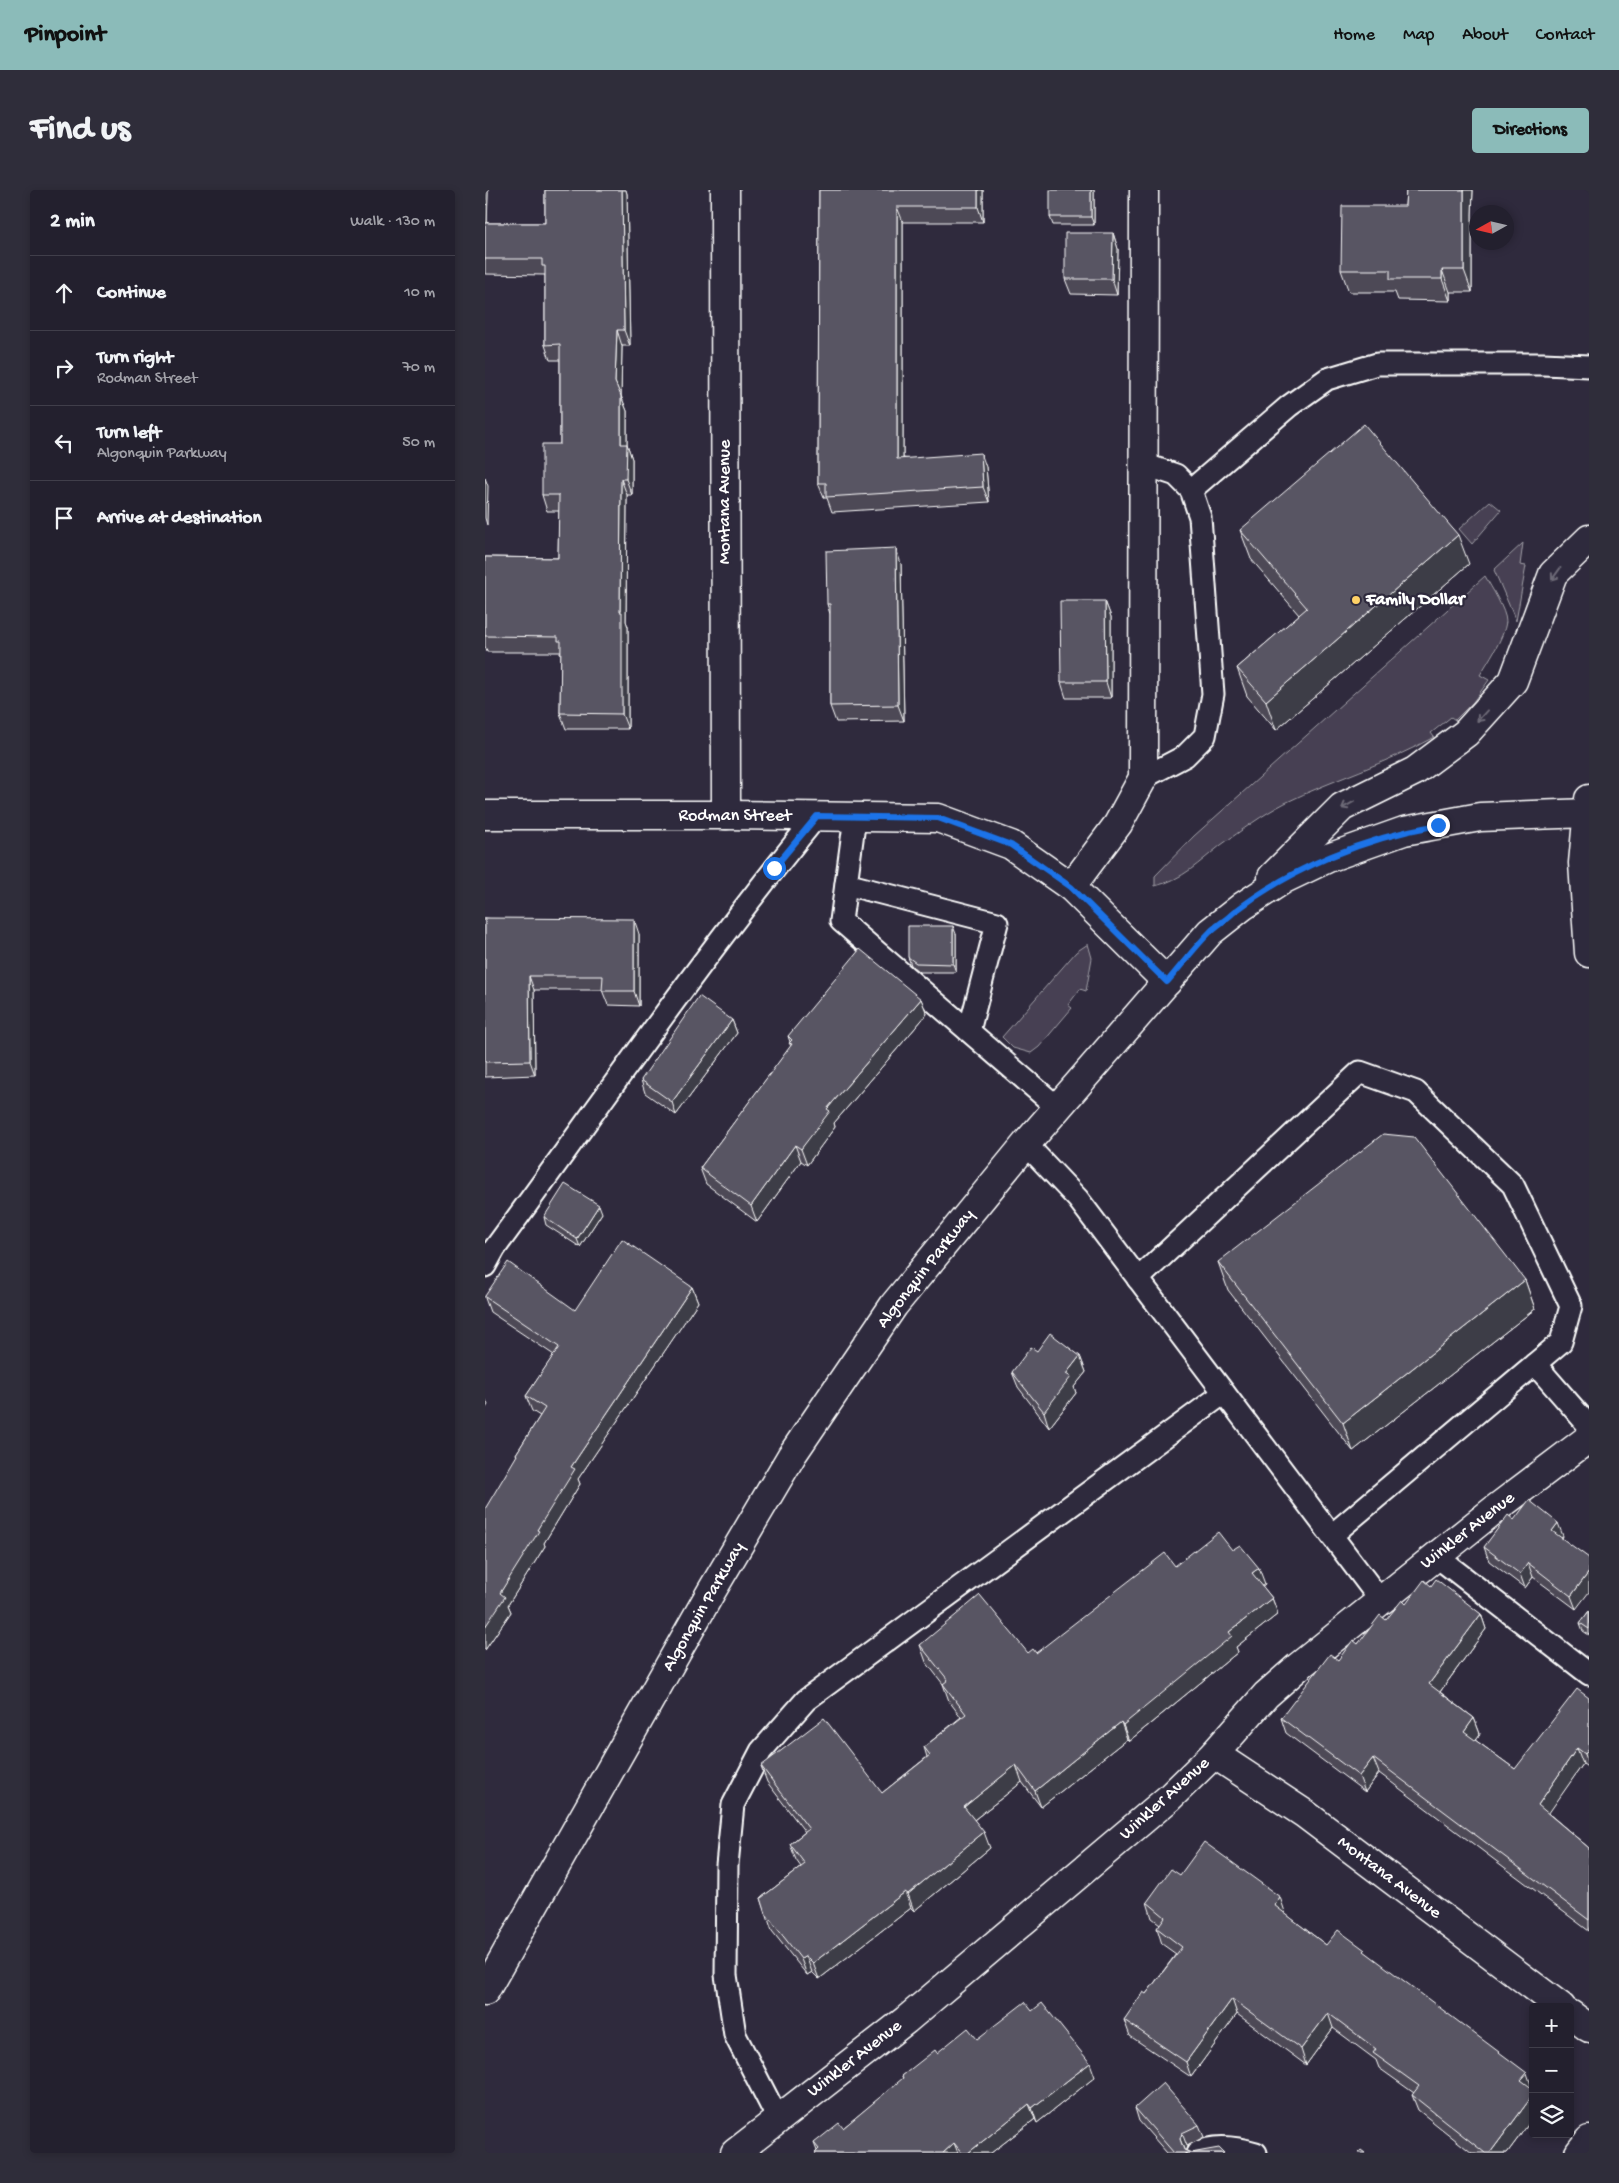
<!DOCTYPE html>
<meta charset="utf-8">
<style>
body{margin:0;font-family:"Gochi Hand",sans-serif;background:#2f2d3a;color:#f1f3f6}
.controls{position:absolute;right:15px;bottom:15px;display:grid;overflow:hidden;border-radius:5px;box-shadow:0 2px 8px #0003}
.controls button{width:45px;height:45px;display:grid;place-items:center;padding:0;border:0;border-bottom:1px solid #403e4a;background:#23202e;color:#f1f3f6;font:25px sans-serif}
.compass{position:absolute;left:984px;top:15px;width:45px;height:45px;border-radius:50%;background:#23202e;box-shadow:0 2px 8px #0003;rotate:262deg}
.stop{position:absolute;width:15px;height:15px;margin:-11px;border:4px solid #1a73e8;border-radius:50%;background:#fff}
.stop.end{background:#1a73e8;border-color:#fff;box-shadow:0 1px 5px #0008}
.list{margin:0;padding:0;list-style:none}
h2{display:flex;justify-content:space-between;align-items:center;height:65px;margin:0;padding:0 20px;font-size:21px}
h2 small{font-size:16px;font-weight:400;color:#a3a3aa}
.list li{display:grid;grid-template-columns:32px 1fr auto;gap:15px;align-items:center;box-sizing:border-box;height:75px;padding:0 20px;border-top:1px solid #403e4a}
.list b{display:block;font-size:19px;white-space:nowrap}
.list p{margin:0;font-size:16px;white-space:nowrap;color:#a3a3aa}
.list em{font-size:16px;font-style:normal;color:#a3a3aa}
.icon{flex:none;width:28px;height:28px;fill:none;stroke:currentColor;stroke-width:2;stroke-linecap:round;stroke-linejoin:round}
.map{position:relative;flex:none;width:1104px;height:1963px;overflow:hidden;border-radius:5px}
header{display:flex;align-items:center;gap:30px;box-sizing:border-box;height:70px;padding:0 25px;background:#8bbbb9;color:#111}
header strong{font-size:24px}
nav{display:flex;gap:28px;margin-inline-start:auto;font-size:18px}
.intro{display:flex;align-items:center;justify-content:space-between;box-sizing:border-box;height:120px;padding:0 30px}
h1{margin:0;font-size:35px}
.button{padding:12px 22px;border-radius:5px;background:#8bbbb9;color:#111;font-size:18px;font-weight:700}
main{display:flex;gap:30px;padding:0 30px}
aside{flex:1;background:#23202e;border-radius:5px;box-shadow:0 2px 8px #0003}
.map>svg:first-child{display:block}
.green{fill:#464152;stroke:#a2a0a8}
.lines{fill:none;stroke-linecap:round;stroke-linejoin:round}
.service-casing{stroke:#fff;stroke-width:25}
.minor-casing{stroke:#fff;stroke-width:31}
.secondary-casing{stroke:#fff;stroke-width:31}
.primary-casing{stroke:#fff;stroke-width:31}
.service{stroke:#2f2a3d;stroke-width:21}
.minor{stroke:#2f2a3d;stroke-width:28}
.secondary{stroke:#2f2a3d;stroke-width:28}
.primary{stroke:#2f2a3d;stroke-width:28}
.wall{fill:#4d4956;stroke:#fff}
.shaded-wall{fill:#3e3c46;stroke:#fff}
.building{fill:#595564;stroke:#fff}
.oneway{stroke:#6d6a77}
.route{stroke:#1a73e8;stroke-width:6}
.poi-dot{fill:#ffd166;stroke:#2f2a3d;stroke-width:2}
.labels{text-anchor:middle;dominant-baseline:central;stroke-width:4.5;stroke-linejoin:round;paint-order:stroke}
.street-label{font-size:18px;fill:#fff;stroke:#2f2a3d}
.poi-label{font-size:18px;font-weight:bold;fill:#fff;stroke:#2f2a3d;text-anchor:start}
</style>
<header>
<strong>Pinpoint</strong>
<nav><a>Home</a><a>Map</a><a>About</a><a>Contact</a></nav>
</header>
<div class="intro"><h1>Find us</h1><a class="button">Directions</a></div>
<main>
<aside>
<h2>2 min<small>Walk · 130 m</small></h2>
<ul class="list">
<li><svg class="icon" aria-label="ahead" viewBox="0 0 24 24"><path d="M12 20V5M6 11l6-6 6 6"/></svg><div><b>Continue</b></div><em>10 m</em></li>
<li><svg class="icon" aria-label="right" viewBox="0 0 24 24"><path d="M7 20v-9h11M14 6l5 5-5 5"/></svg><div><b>Turn right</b><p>Rodman Street</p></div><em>70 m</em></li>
<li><svg class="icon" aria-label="left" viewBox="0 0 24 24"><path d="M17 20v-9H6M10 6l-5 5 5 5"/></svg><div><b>Turn left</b><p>Algonquin Parkway</p></div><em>50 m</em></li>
<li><svg class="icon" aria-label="arrive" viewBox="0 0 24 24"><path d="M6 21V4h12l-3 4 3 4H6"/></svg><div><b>Arrive at destination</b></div></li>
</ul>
</aside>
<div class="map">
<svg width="1104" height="1963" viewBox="0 0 1104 1963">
<rect width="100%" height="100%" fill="#2f2a3d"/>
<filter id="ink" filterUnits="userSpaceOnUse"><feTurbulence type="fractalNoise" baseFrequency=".02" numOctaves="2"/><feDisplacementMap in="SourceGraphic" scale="10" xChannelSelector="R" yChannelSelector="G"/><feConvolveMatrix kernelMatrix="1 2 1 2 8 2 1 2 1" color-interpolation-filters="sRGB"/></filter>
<g filter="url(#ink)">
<g class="green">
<polygon points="1005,311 1016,320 987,354 974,339"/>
<polygon points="1038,353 1035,375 1041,376 1031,431 1009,380"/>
<path d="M1000,386C1006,397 1021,420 1021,432C1019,448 1003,471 995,485L1004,490L988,512L970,530L966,527L946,543L949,547C901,574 849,589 800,613C777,625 757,640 736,655C713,673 699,689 670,696V686L709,646Z"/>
<polygon points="603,754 607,768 601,801 595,799 583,815 587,818 554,857 546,863 528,858 517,847 591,762"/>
</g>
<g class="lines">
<defs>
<g id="service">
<polyline points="706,300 804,216 842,189 892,174 1058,174 1104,176"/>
<polyline points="658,588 700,566 720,546 728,504 715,327 706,300 691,285 658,274"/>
<polyline points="370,627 356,731 573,918"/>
<polyline points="361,694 512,733 484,841"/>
<polyline points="541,954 593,1009 896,1411"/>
<path d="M0,1076L10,1058C116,914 218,765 332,626"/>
<polyline points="653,1089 875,882 931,902 1028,995 1086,1116 1076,1152 847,1345"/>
<polyline points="1050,1174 1104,1236"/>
<polyline points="951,1366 1104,1484"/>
<polyline points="293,1929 250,1845 241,1785 242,1675 248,1615 276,1561 321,1510 739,1203"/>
<path d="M712,1963C729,1954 754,1958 771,1963"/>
</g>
<g id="minor">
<polyline points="240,0 241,625"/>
<polyline points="0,625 241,625 453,628 526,655 586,697 682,792"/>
<polyline points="586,697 633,634 658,588 659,0"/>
<polyline points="729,1564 820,1624 1076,1817"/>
<polyline points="1085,1824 1104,1838"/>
<polyline points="250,1963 421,1830 684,1608 729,1564 781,1505 813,1477 1009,1320 1104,1248"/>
<polyline points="1094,1963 1104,1950"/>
</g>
<g id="secondary">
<polyline points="787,687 857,617 930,581 981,543 1028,491 1068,384 1104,349"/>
<polyline points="0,1801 226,1402 307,1265 409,1115 541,954 725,742 758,716 799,689 843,668 919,641 995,627 1104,623"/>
</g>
<polyline id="primary" points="1104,609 1098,673 1104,763"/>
</defs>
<use href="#service" class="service-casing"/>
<use href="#minor" class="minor-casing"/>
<use href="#secondary" class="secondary-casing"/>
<use href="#primary" class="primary-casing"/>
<use href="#service" class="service"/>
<use href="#minor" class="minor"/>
<use href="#secondary" class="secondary"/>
<use href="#primary" class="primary"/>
</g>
<g class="wall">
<polygon points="0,0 3,0 2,33 60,33 60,0 141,0 142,4 145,156 137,156 136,206 142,221 142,254 147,269 147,305 142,305 141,431 143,437 143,539 81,539 75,523 76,462 2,462 0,456 0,367 73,368 74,321 62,321 57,305 75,254 75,170 65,170 60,155 60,85 0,84"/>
<polygon points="334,0 498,0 498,32 418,32 418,268 501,277 504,312 347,322 342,308 339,308 333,293"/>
<polygon points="609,0 609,35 568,35 565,27"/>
<polygon points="921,0 988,0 987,24 987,102 965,102 965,111 913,110 910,102 864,102 856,80 920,16"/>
<polygon points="628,43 633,59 632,105 586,104 580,89"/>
<polygon points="755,340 984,374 791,540 762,506 752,478 814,425 766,369"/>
<polygon points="416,374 419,531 351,532 345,516 345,424 342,414"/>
<polygon points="620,411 626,427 626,508 581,508 576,492"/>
<polygon points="0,728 154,744 154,816 123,815 117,800 49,800 50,885 0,887"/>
<polygon points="471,744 471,782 434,782 426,775 423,767"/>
<polygon points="436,809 442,824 349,933 350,937 322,975 316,971 272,1032 221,994 215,978 306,856 304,853 305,852 303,846"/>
<polygon points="247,830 252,843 191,925 160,903 156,890"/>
<polygon points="117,1023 95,1057 61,1035 59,1027"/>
<polygon points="733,1072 1040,1090 1050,1119 868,1261 743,1100"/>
<polygon points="207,1097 213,1112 93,1289 95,1294 59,1353 60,1356 23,1415 26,1422 0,1460 32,1266 31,1264 55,1226 47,1221 41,1206 69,1165 5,1122 0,1108 0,1106 90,1120"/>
<polygon points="552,1161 595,1166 601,1182 589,1197 591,1203 564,1238 533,1197 527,1182"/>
<polygon points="1029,1330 1078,1346 1077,1348 1091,1419 1048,1387 1040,1398 1004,1371 999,1357"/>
<polygon points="747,1360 780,1394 777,1396 787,1408 793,1424 751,1457 753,1462 676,1525 644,1551 642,1549 556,1617 537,1592 489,1630 505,1658 429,1721 426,1718 334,1789 327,1782 322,1785 287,1741 276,1708 316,1677 311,1670 305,1654 320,1642 282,1592 276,1576 397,1603 442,1567 439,1557 476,1527 464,1511 458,1494 441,1472 435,1455 543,1463 551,1463 690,1376"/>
<polygon points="946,1396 996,1424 1001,1439 955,1502 989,1528 995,1544 990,1550 1030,1579 1104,1508 1104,1578 1098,1574 1063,1623 1104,1658 1104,1741 894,1583 880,1602 801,1543 796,1528 853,1470 921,1414"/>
<polygon points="1104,1421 1104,1445 1098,1441 1095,1433"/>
<polygon points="695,1685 800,1722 799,1723 841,1755 881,1763 1047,1898 1048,1928 1022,1963 987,1963 933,1920 927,1905 929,1903 894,1878 891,1870 848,1838 821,1875 752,1824 706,1887 645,1846 639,1830 661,1804 691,1764 677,1754 672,1738 675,1734 667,1728 662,1712"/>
<polygon points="547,1821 610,1887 552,1933 550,1929 506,1963 330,1963 332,1961 329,1953 358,1938 418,1889 417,1886 452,1863 492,1849"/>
<polygon points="650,1918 714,1935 719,1947 702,1956 700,1960 706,1963 739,1963 682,1963 654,1931"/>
</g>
<g class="shaded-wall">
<polygon points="0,0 3,0 2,44 0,38"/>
<polygon points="137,0 141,0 142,4 145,156 139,140"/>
<polygon points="493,0 498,0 498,32 493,17"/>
<polygon points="606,0 609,0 609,35 606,27"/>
<polygon points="979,0 988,0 987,24 987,102 979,80"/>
<polygon points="412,17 418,32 418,284 412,269"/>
<polygon points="628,43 633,59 632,105 627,89"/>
<polygon points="957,80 965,102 965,111 957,89"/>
<polygon points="132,140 137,156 136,207 130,192"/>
<polygon points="136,206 142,221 142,254 147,269 147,305 141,289 136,254"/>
<polygon points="496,263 501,277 504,312 498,297"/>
<polygon points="0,288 3,296 2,335 0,328"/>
<polygon points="136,289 142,305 141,431 143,437 143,539 137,524 135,422"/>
<polygon points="973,345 984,374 791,540 781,511"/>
<polygon points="411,358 416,374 419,531 413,515"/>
<polygon points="620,411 626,427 626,508 621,492"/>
<polygon points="149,729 154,744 154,816 149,801"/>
<polygon points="468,736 471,744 471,782 468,774"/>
<polygon points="44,786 49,800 50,885 45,871"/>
<polygon points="436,809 442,824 349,933 350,937 322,975 316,959 342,919"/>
<polygon points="247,830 252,843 191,925 187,912"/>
<polygon points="310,955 316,971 272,1032 266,1016"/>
<polygon points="114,1015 117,1023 95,1057 92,1049"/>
<polygon points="1040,1090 1050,1119 868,1261 858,1233"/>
<polygon points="207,1097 213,1112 93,1289 95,1294 59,1353 60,1356 23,1415 26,1422 0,1460 0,1437 15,1403 52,1340 86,1277"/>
<polygon points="595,1166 601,1182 589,1197 591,1203 564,1238 559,1222 581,1184"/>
<polygon points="0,1208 3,1215 0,1219"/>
<polygon points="1073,1333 1078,1346 1072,1354 1067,1341"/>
<polygon points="1043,1373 1048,1387 1040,1398 1035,1384"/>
<polygon points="774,1378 780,1394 773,1399 767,1383"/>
<polygon points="1104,1382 1104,1402 1091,1419 1086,1406"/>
<polygon points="787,1408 793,1424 751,1457 753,1462 644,1551 638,1535 744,1442"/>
<polygon points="996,1424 1001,1439 949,1510 944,1494"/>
<polygon points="989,1528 995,1544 985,1557 979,1542"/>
<polygon points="636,1532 642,1549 556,1617 550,1601"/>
<polygon points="1092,1558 1098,1574 1059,1630 1053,1615"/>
<polygon points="1104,1558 1104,1576 1100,1564"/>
<polygon points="888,1568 894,1583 880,1602 874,1586"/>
<polygon points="531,1575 537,1592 485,1633 479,1617"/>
<polygon points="499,1642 505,1658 429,1721 423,1704"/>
<polygon points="420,1702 426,1718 334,1789 328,1773"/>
<polygon points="795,1707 800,1722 794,1730 789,1715"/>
<polygon points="321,1766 327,1782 322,1785 316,1769"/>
<polygon points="747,1809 752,1824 706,1887 701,1872"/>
<polygon points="843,1823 848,1838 821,1875 816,1859"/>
<polygon points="605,1873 610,1887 552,1933 547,1918"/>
<polygon points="1042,1883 1047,1898 1042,1906 1036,1890"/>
<polygon points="1048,1905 1048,1928 1022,1963 1005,1963"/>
<polygon points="544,1914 550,1929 506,1963 483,1963"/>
<polygon points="697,1943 702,1956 700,1962 695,1949"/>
<polygon points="469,1953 473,1963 458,1963"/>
</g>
<g class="building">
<polygon points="60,0 137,0 139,140 132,140 130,192 136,206 136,254 142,254 141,289 136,289 135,422 137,422 137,524 75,523 76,451 73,451 73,447 0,446 0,367 73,368 74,305 57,305 57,254 75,254 75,154 60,155 60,76 57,76 57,69 0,69 0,33 60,33"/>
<polygon points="334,0 493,0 493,17 412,17 412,269 496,263 498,297 341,307 341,293 333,293"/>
<rect x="565" y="0" width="41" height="27"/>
<polygon points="921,0 979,0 979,80 957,80 957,89 905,89 905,80 856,80 857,16 920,16"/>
<polygon points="580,43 628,43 627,89 580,89"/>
<polygon points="879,234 973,345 781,511 752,478 822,418 755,340"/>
<polygon points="411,358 413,515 345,516 345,414 342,414 341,361"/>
<polygon points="575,411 620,411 621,492 576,492"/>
<polygon points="0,728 149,729 149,801 117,801 118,786 44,786 45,871 0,872"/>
<polygon points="423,736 468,736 468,774 431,773 423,767"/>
<polygon points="375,759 436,809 342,919 345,921 316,959 310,955 266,1016 215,978 307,854 304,853 307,850 303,846"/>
<polygon points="214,806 247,830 187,912 156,890"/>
<polygon points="898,944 929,947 1040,1090 858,1233 733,1072"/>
<polygon points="80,994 114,1015 92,1049 59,1027"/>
<polygon points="137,1049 207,1097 86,1277 90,1279 52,1340 54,1341 15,1403 20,1407 0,1437 0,1319 32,1265 31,1264 60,1218 41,1206 74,1157 0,1107 0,1106 23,1072 90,1120"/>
<polygon points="565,1143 595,1166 581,1184 586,1187 559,1222 527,1182 546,1157 552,1161"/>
<polygon points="1044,1310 1073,1333 1067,1341 1104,1368 1104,1382 1086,1406 1043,1373 1035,1384 999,1357 1023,1325 1029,1330"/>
<polygon points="733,1342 747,1360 755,1355 774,1378 767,1383 787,1408 744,1442 747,1446 670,1509 638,1535 636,1532 550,1601 531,1575 479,1617 499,1642 423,1704 420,1702 328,1773 321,1766 316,1769 281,1724 276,1708 320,1674 305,1654 324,1639 276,1576 339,1528 397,1603 445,1565 439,1557 481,1524 458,1494 463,1490 435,1455 495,1405 543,1463 548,1459 551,1463 680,1363 690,1376"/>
<polygon points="951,1389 996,1424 944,1494 989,1528 979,1542 1030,1579 1092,1499 1104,1508 1104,1558 1100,1564 1092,1558 1053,1615 1104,1658 1104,1730 888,1568 874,1586 796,1528 845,1464 853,1470 868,1450 873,1454 895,1425 901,1430 917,1410 921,1414 939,1390 946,1396"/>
<polygon points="1104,1421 1104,1439 1095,1433"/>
<polygon points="719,1652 795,1707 789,1715 841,1755 853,1740 880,1760 879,1761 1042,1883 1036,1890 1048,1899 1048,1905 1005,1963 1000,1963 927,1905 934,1896 888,1863 891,1859 843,1823 816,1859 747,1809 701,1872 639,1830 658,1802 661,1804 697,1757 672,1738 680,1727 662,1712 686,1679 695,1685"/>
<polygon points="540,1812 547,1821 557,1813 605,1873 547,1918 544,1914 483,1963 477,1963 469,1953 458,1963 330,1963 334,1959 329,1953 354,1933 358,1938 418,1888 417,1886 450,1860 452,1863 483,1838 492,1849"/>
<polygon points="678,1893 714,1935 697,1943 695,1949 699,1960 706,1963 734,1958 739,1963 689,1963 650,1918"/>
<polygon points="876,1960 880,1963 873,1963"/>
</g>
<defs><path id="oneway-shaft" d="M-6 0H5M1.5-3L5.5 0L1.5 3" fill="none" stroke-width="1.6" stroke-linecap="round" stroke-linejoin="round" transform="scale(1.25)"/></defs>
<g class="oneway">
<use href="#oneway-shaft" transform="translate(1071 384) rotate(126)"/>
<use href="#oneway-shaft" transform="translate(997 526) rotate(132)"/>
<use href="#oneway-shaft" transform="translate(863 615) rotate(151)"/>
</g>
</g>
<g class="lines" filter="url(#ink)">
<path class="route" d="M289,678L332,626L453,628L526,655L586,697L682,792C696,776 709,758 725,742C732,735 741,730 748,723C807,677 880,648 953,635"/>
</g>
<circle class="poi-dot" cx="871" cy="410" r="5"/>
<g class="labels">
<g class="street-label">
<text transform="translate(240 312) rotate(-90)">Montana Avenue</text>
<text x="250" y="626">Rodman Street</text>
<text transform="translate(441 1079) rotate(-52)">Algonquin Parkway</text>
<text transform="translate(983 1341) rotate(-38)">Winkler Avenue</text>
<text transform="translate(219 1417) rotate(-60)">Algonquin Parkway</text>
<text transform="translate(680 1609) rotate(-42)">Winkler Avenue</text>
<text transform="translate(904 1688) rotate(37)">Montana Avenue</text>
<text transform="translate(370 1869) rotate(-38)">Winkler Avenue</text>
</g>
<g class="poi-label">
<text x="881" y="410">Family Dollar</text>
</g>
</g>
</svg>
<div class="controls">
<button>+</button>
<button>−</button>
<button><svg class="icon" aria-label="layers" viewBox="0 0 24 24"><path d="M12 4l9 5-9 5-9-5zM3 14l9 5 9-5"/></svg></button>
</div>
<svg class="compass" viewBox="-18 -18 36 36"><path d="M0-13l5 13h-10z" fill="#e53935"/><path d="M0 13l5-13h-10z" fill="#a3a3aa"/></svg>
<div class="stop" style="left:289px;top:678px"></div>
<div class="stop end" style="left:953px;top:635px"></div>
</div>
</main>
